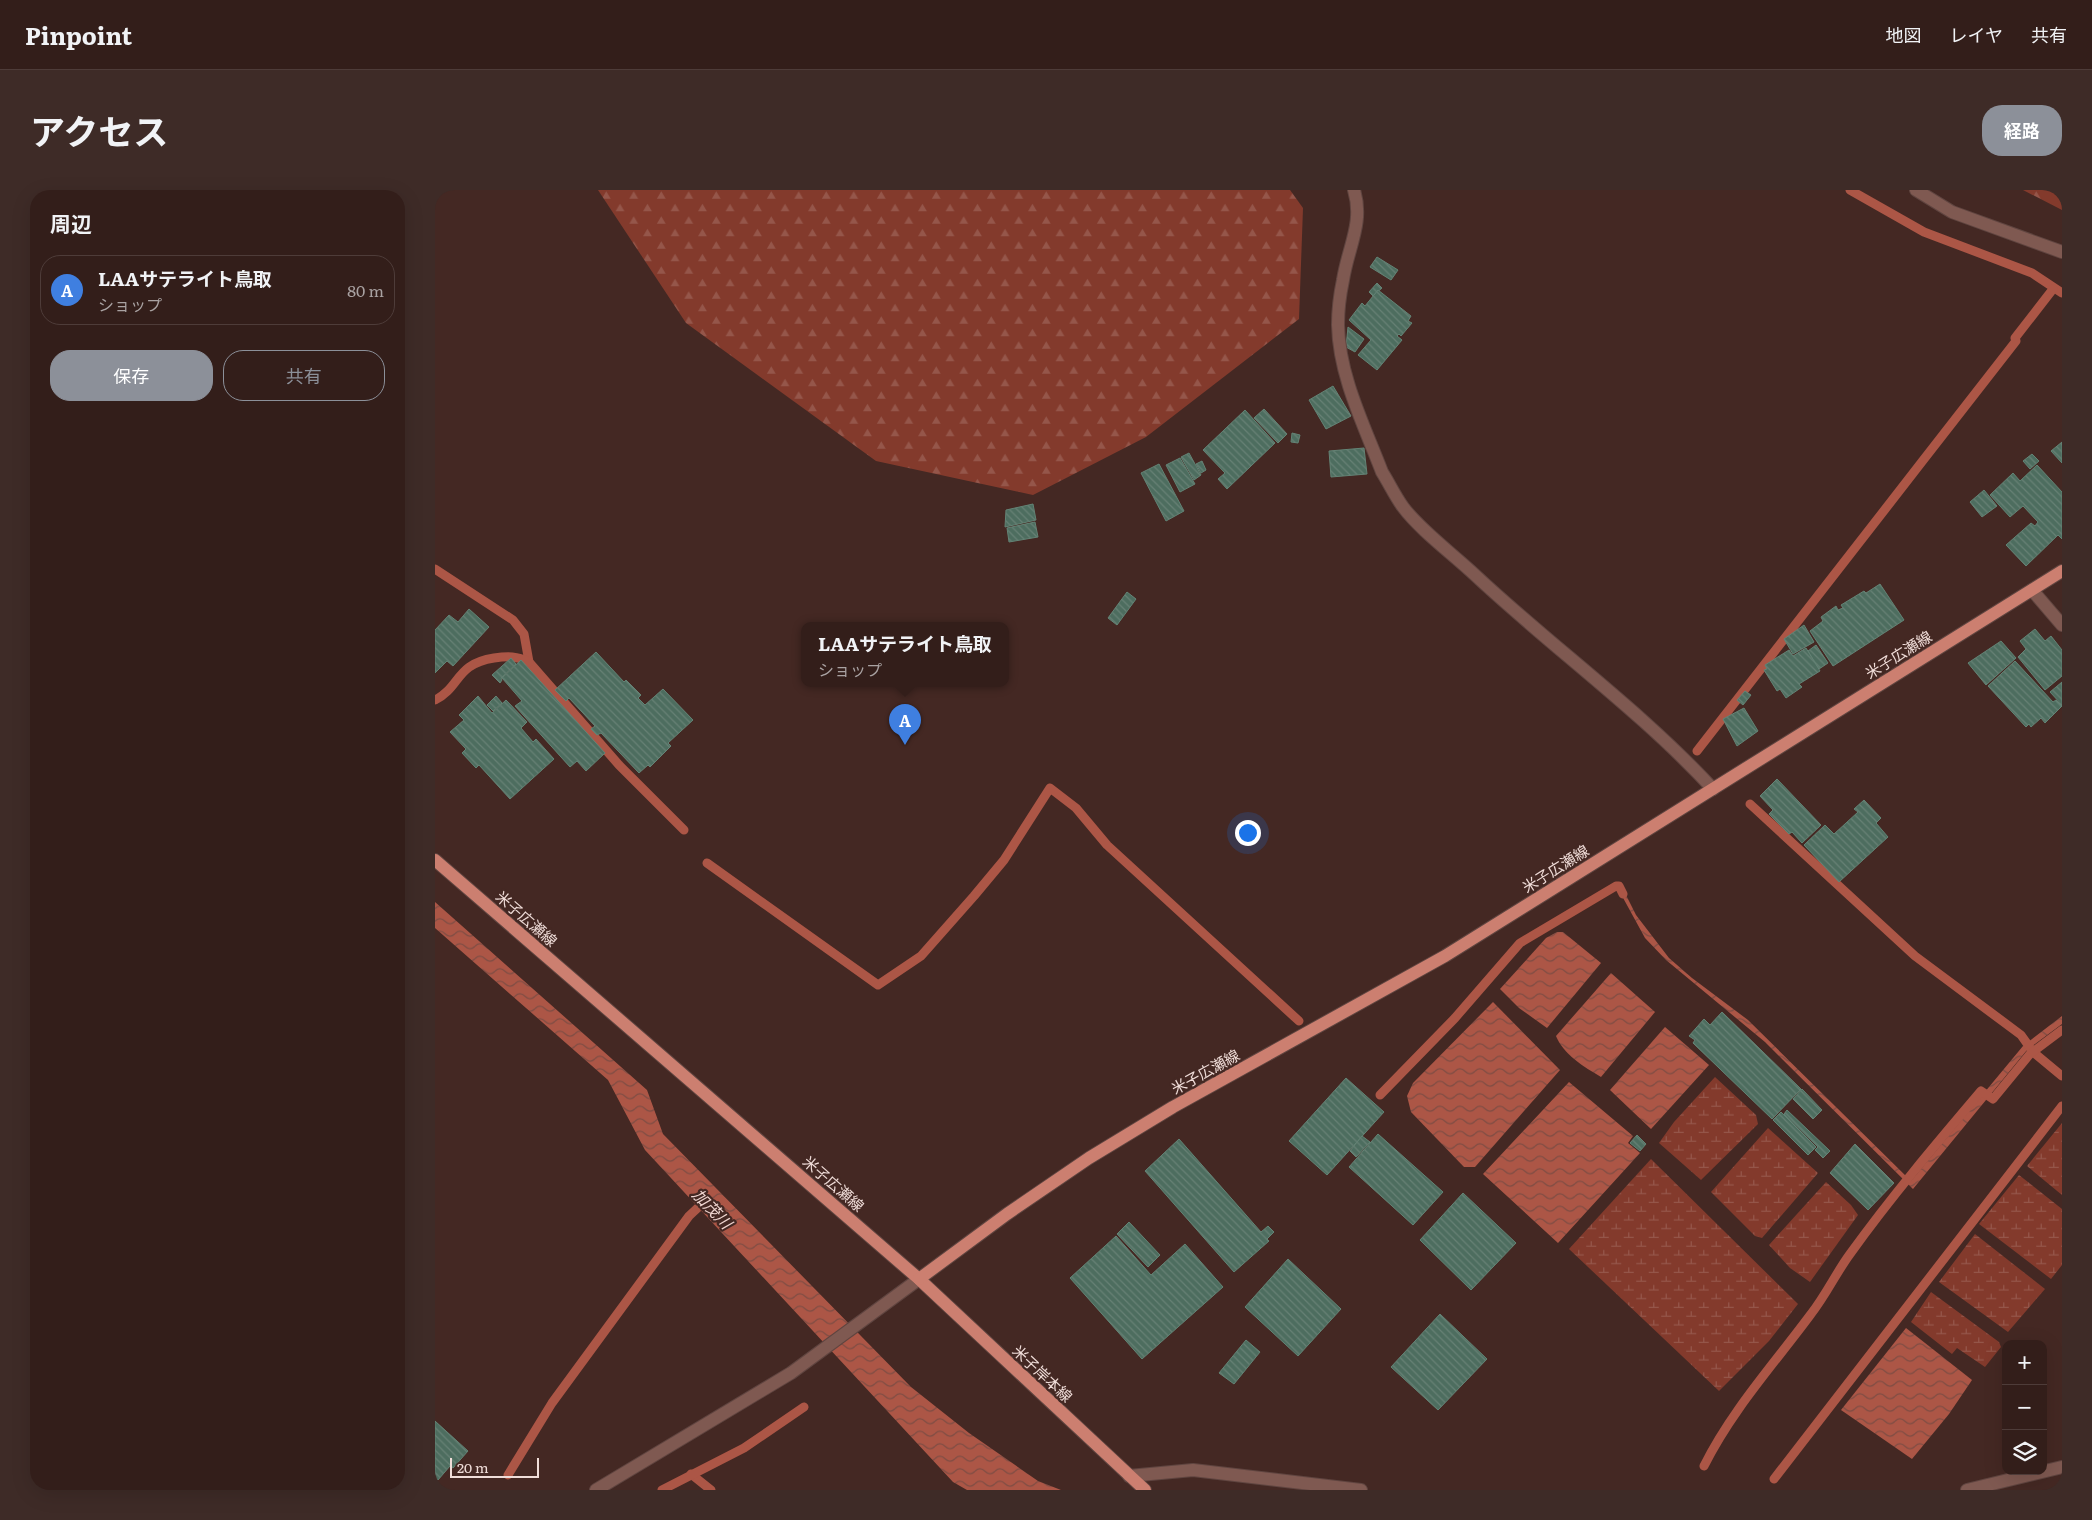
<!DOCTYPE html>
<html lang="ja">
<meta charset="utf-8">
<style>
body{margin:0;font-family:Literata,"Noto Sans JP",serif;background:#3e2b27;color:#f1f3f6}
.controls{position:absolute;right:15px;bottom:15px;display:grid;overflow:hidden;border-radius:10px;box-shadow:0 5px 20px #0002}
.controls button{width:45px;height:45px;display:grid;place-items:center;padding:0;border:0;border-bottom:1px solid #4e3c39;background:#331e1a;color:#f1f3f6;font:25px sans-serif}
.scale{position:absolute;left:15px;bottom:12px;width:89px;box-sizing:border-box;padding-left:5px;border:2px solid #f0ddd9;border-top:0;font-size:14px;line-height:18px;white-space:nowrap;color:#f0ddd9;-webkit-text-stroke:4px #442823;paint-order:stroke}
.you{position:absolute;left:812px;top:642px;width:18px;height:18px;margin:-12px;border:4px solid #fff;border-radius:50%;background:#1a73e8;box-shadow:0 0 0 8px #1a73e833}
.badge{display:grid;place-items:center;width:32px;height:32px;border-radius:50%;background:#8c9099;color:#fff;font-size:16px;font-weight:700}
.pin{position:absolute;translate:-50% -41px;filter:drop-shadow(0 1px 2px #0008)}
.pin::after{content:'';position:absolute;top:26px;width:18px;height:15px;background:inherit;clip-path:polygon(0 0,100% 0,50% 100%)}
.popup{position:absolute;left:366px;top:432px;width:208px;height:65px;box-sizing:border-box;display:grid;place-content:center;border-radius:10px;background:#331e1a;filter:drop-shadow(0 1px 4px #0005);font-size:16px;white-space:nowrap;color:#a9a2a2}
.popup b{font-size:19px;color:#f1f3f6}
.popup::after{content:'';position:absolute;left:50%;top:100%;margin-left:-10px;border:10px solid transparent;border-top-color:#331e1a}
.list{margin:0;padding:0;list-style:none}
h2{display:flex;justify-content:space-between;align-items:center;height:65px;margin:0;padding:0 20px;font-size:21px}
h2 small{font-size:16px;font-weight:400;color:#a9a2a2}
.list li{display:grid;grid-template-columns:32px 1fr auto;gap:15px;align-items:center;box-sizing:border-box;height:70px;margin:0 10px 10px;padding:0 10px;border:1px solid #4e3c39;border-radius:20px}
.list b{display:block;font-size:19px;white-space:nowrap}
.list p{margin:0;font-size:16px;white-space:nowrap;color:#a9a2a2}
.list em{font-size:16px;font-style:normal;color:#a9a2a2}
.actions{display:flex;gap:10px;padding:15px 20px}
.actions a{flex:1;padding:11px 0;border:1px solid #8c9099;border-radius:20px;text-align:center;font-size:18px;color:#8c9099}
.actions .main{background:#8c9099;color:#fff}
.icon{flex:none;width:28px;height:28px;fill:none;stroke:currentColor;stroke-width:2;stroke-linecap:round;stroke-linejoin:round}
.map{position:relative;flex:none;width:1627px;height:1300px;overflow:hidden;border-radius:20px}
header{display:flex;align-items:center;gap:30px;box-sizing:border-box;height:70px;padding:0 25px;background:#331e1a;border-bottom:1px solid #4e3c39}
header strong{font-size:24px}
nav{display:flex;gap:28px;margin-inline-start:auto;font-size:18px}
.intro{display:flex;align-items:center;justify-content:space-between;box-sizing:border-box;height:120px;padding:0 30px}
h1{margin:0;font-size:35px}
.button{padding:12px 22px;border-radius:20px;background:#8c9099;color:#fff;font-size:18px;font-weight:700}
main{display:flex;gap:30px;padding:0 30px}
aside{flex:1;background:#331e1a;border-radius:20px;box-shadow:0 5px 20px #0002}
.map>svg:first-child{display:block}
.forest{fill:url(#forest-firs)}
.wetland{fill:url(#wetland-marsh)}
.water{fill:url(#water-waves)}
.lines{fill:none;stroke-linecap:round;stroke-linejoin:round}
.stream{stroke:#ac5646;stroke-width:9}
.building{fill:url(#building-back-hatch);stroke:#638375}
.minor-casing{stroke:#604540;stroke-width:14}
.major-casing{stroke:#604540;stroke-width:14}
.minor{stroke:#7f5951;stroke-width:12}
.major{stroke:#cc7f70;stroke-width:12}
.labels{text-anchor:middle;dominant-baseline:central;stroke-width:4.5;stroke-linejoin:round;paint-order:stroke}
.street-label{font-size:15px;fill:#f0ddd9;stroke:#442823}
.water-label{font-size:16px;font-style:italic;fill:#f0d6d1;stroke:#442823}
</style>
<header>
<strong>Pinpoint</strong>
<nav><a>地図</a><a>レイヤ</a><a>共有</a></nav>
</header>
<div class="intro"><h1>アクセス</h1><a class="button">経路</a></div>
<main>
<aside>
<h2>周辺<small></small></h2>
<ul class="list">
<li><span class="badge" style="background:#3f7fe0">A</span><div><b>LAAサテライト鳥取</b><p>ショップ</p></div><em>80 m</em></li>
</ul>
<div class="actions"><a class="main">保存</a><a>共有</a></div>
</aside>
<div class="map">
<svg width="1627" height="1300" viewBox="0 0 1627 1300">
<defs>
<pattern id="forest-firs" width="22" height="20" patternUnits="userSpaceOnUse" patternTransform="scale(1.25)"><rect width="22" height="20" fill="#833a2c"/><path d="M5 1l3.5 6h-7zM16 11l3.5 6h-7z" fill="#95564a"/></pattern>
<pattern id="wetland-marsh" width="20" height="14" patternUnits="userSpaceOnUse" patternTransform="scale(1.25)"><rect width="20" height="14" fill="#833a2c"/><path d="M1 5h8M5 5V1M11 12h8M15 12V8" fill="none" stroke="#95564a"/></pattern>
<pattern id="water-waves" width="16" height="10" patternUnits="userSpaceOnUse" patternTransform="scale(1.25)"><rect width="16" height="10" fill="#ac5646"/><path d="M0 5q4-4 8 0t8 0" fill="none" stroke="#7f4d44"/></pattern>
<pattern id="building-back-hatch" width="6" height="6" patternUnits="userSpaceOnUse" patternTransform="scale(1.25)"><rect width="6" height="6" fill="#4d6d5f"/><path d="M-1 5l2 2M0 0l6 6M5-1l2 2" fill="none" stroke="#678175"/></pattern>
</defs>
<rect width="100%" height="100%" fill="#442823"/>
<g class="forest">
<polygon points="163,0 855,0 868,18 864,129 711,247 598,305 441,271 251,133"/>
<polygon points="1588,0 1627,0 1627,20"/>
</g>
<g class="wetland">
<polygon points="1280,887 1321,925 1323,934 1266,990 1224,953 1239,932"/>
<polygon points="1627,933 1627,1005 1592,976"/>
<polygon points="1333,938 1383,983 1327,1048 1320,1046 1276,1002"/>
<polygon points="1216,969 1363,1114 1334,1151 1284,1201 1134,1059"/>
<polygon points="1584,985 1627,1019 1627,1075 1616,1089 1544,1034"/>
<polygon points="1391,992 1416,1015 1423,1025 1375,1092 1355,1078 1334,1055"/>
<polygon points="1540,1044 1610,1099 1573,1142 1504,1092"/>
<polygon points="1496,1102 1564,1152 1566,1157 1550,1177 1522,1158 1517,1164 1476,1132"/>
</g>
<g class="water">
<polygon points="1185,693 1201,725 1234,768 1257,788 1313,830 1476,991 1588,856 1627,826 1627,834 1592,860 1478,999 1330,852 1231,770 1210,748 1181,695"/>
<polygon points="0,712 212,900 228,944 476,1197 534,1243 603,1291 626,1300 532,1300 518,1292 210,960 173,890 0,738"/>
<polygon points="1122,742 1128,742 1166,773 1112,838 1084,818 1065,799 1111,748"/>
<path d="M1176,783L1220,822L1166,887C1149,877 1128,864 1121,846Z"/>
<polygon points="1058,812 1125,880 1040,977 1029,977 976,922 972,906 978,893"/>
<polygon points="1230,837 1274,875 1216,939 1175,900"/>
<polygon points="1134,892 1198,946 1193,953 1205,963 1123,1053 1048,984"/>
<polygon points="1471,1138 1537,1190 1514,1224 1477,1269 1406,1220"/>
</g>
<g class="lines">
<g class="stream">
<polyline points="1415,0 1489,42 1597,83 1627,103"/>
<polyline points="0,379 78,430 89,444 94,472 184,575 249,640"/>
<path d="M0,510C26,497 20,474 59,468C73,466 82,466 94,472"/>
<path d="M1262,561C1367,424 1475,288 1581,151L1580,148L1618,99"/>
<polyline points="1315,614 1480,766 1586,845 1598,862 1627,886"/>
<polyline points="272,673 443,795 486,766 539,706 569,670 615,598 641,618 672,655 864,831"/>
<polyline points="945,905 1020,828 1085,753 1181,696 1184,696 1188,704"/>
<path d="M1269,1276C1297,1220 1339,1174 1376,1124C1391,1105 1401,1083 1415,1064C1456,1007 1501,954 1546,901L1558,909L1595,864L1627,840"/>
<polyline points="256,1284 276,1300"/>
<polyline points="73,1285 117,1213 254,1026 269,1012"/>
<polyline points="1339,1289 1627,916"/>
<polyline points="227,1300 309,1258 369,1217"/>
</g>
</g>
<g class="building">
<polygon points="942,67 963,80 956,90 935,77"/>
<polygon points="942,93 947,98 938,106 934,102"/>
<polygon points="943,100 976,126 973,131 977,133 966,146 964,144 962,146 967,150 942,180 923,165 936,150 914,130 927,113 930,116"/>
<polygon points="913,137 929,149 920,162 911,157"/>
<polygon points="898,196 916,226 891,239 874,210"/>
<polygon points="829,219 852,244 843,253 819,228"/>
<polygon points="810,220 840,253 792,299 783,289 790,283 768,260"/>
<polygon points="857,243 865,245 863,253 856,252"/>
<polygon points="1627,252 1627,273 1616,261"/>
<polygon points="929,258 932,284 896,287 894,261"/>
<polygon points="754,263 766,285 759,290 746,267"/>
<polygon points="1597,264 1604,271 1595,279 1588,271"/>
<polygon points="745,268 760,294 745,302 731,275"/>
<polygon points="767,271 771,280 766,283 761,274"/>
<polygon points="724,274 749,321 731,331 706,283"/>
<polygon points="1602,275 1627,302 1627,349 1623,345 1591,376 1571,355 1596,333 1600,336 1603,332 1588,316 1575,327 1555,305 1578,283 1585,291"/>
<polygon points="1549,300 1562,316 1547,327 1535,312"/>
<polygon points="598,314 601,330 570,337 571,320"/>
<polygon points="600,332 603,347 574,352 572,338"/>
<polygon points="1445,394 1469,430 1398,476 1375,441 1388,431 1386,427 1401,416 1403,420 1408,418 1406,415 1429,401 1431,403"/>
<polygon points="692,402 701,409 682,435 673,428"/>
<polygon points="34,419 54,437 18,476 12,471 0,483 0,440 14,425 23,432"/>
<polygon points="1369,435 1379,452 1358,464 1349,449"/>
<polygon points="1600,439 1610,451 1616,446 1627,460 1627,486 1610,500 1583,467 1591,459 1585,451"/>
<polygon points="1566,451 1581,468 1551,495 1533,473"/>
<polygon points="1381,455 1393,473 1384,479 1373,461"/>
<polygon points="1371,458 1385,481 1364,494 1367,497 1351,508 1345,499 1342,501 1329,480 1332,479 1330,475 1354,460 1358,466"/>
<polygon points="161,462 189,492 191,490 206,505 203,508 210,515 228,499 258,530 233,553 236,556 215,577 213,575 204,583 166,543 162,545 156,539 160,536 134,508 131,511 120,500"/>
<polygon points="76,468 81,474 66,488 67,490 65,493 57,485"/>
<polygon points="86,470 170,563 151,581 142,571 135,577 80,516 87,511 67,488"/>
<polygon points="1580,471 1618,512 1621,510 1627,516 1610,533 1606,528 1596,537 1594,534 1591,537 1553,496"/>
<polygon points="1627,492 1627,515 1615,502"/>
<polygon points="1310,501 1316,505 1308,515 1302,510"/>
<polygon points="43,506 57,523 71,510 92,532 86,538 98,552 101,549 119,569 75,609 44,575 41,578 27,563 31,559 15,542 29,530 24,525"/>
<polygon points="61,506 67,513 58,521 52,515"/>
<polygon points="1309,518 1323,541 1302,556 1288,529"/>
<polygon points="1342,589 1386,635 1367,653 1357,642 1354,644 1334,624 1338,620 1325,606"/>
<polygon points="1429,610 1446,628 1441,633 1453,647 1404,692 1369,655 1390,635 1399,644 1423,622 1419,619"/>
<polygon points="1287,822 1366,899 1337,929 1258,853 1260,850 1254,846 1269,829 1275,835"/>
<polygon points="911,888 949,922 892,985 854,951"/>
<polygon points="1367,899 1387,920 1378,929 1358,909"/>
<polygon points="1352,920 1395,961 1388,968 1380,960 1383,957 1349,924"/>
<polygon points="1346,922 1381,957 1373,965 1338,930"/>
<polygon points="943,944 1008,1002 978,1035 914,977"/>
<polygon points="1202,945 1211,954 1205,961 1195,953"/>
<polygon points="927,946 935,952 921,967 915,961"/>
<polygon points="744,949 826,1042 833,1036 839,1042 832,1049 834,1051 799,1082 710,981"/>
<polygon points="1420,954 1459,993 1433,1020 1395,983"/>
<polygon points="1028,1003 1081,1053 1036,1100 985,1050"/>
<polygon points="694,1032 725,1065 713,1077 682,1044"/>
<polygon points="681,1046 716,1085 750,1054 788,1097 707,1169 635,1088"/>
<polygon points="853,1069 906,1119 863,1166 810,1117"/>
<polygon points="1005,1124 1052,1169 1003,1220 956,1177"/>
<polygon points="811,1150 825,1162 799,1194 784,1183"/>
<polygon points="0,1231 33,1261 18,1278 15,1276 3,1290 0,1287"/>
</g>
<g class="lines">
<defs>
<g id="minor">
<path d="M919,0C929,33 913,57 908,90C905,104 903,121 903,135C904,186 929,235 947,282C954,293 960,306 968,317C985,340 1019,365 1040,385C1118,458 1206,521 1278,599"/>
<polyline points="1481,0 1517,22 1627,62"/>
<polyline points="1597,400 1627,435"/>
<polyline points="694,1286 758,1280 926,1300"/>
<polyline points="161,1300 356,1183 484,1089"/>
<polyline points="1532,1300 1627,1277"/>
</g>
<g id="major">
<polyline points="0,670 484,1089 710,1300"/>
<polyline points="484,1089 572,1024 654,968 738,917 1010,766 1627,381"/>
</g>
</defs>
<use href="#minor" class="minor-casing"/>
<use href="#major" class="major-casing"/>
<use href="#minor" class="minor"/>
<use href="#major" class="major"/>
</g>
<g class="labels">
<g class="street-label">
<text transform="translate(1463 464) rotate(-32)">米子広瀬線</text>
<text transform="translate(1120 678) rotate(-32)">米子広瀬線</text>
<text transform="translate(92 728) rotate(41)">米子広瀬線</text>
<text transform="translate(770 881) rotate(-29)">米子広瀬線</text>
<text transform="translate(399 993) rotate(41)">米子広瀬線</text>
<text transform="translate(608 1183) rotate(43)">米子岸本線</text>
</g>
<g class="water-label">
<text transform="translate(278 1018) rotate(46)">加茂川</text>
</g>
</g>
</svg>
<div class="controls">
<button>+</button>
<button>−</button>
<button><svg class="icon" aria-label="layers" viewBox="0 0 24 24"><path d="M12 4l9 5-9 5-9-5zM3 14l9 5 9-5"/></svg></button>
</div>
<div class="scale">20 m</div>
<div class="you"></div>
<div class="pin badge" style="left:470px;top:555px;background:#3f7fe0">A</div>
<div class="popup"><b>LAAサテライト鳥取</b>ショップ</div>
</div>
</main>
